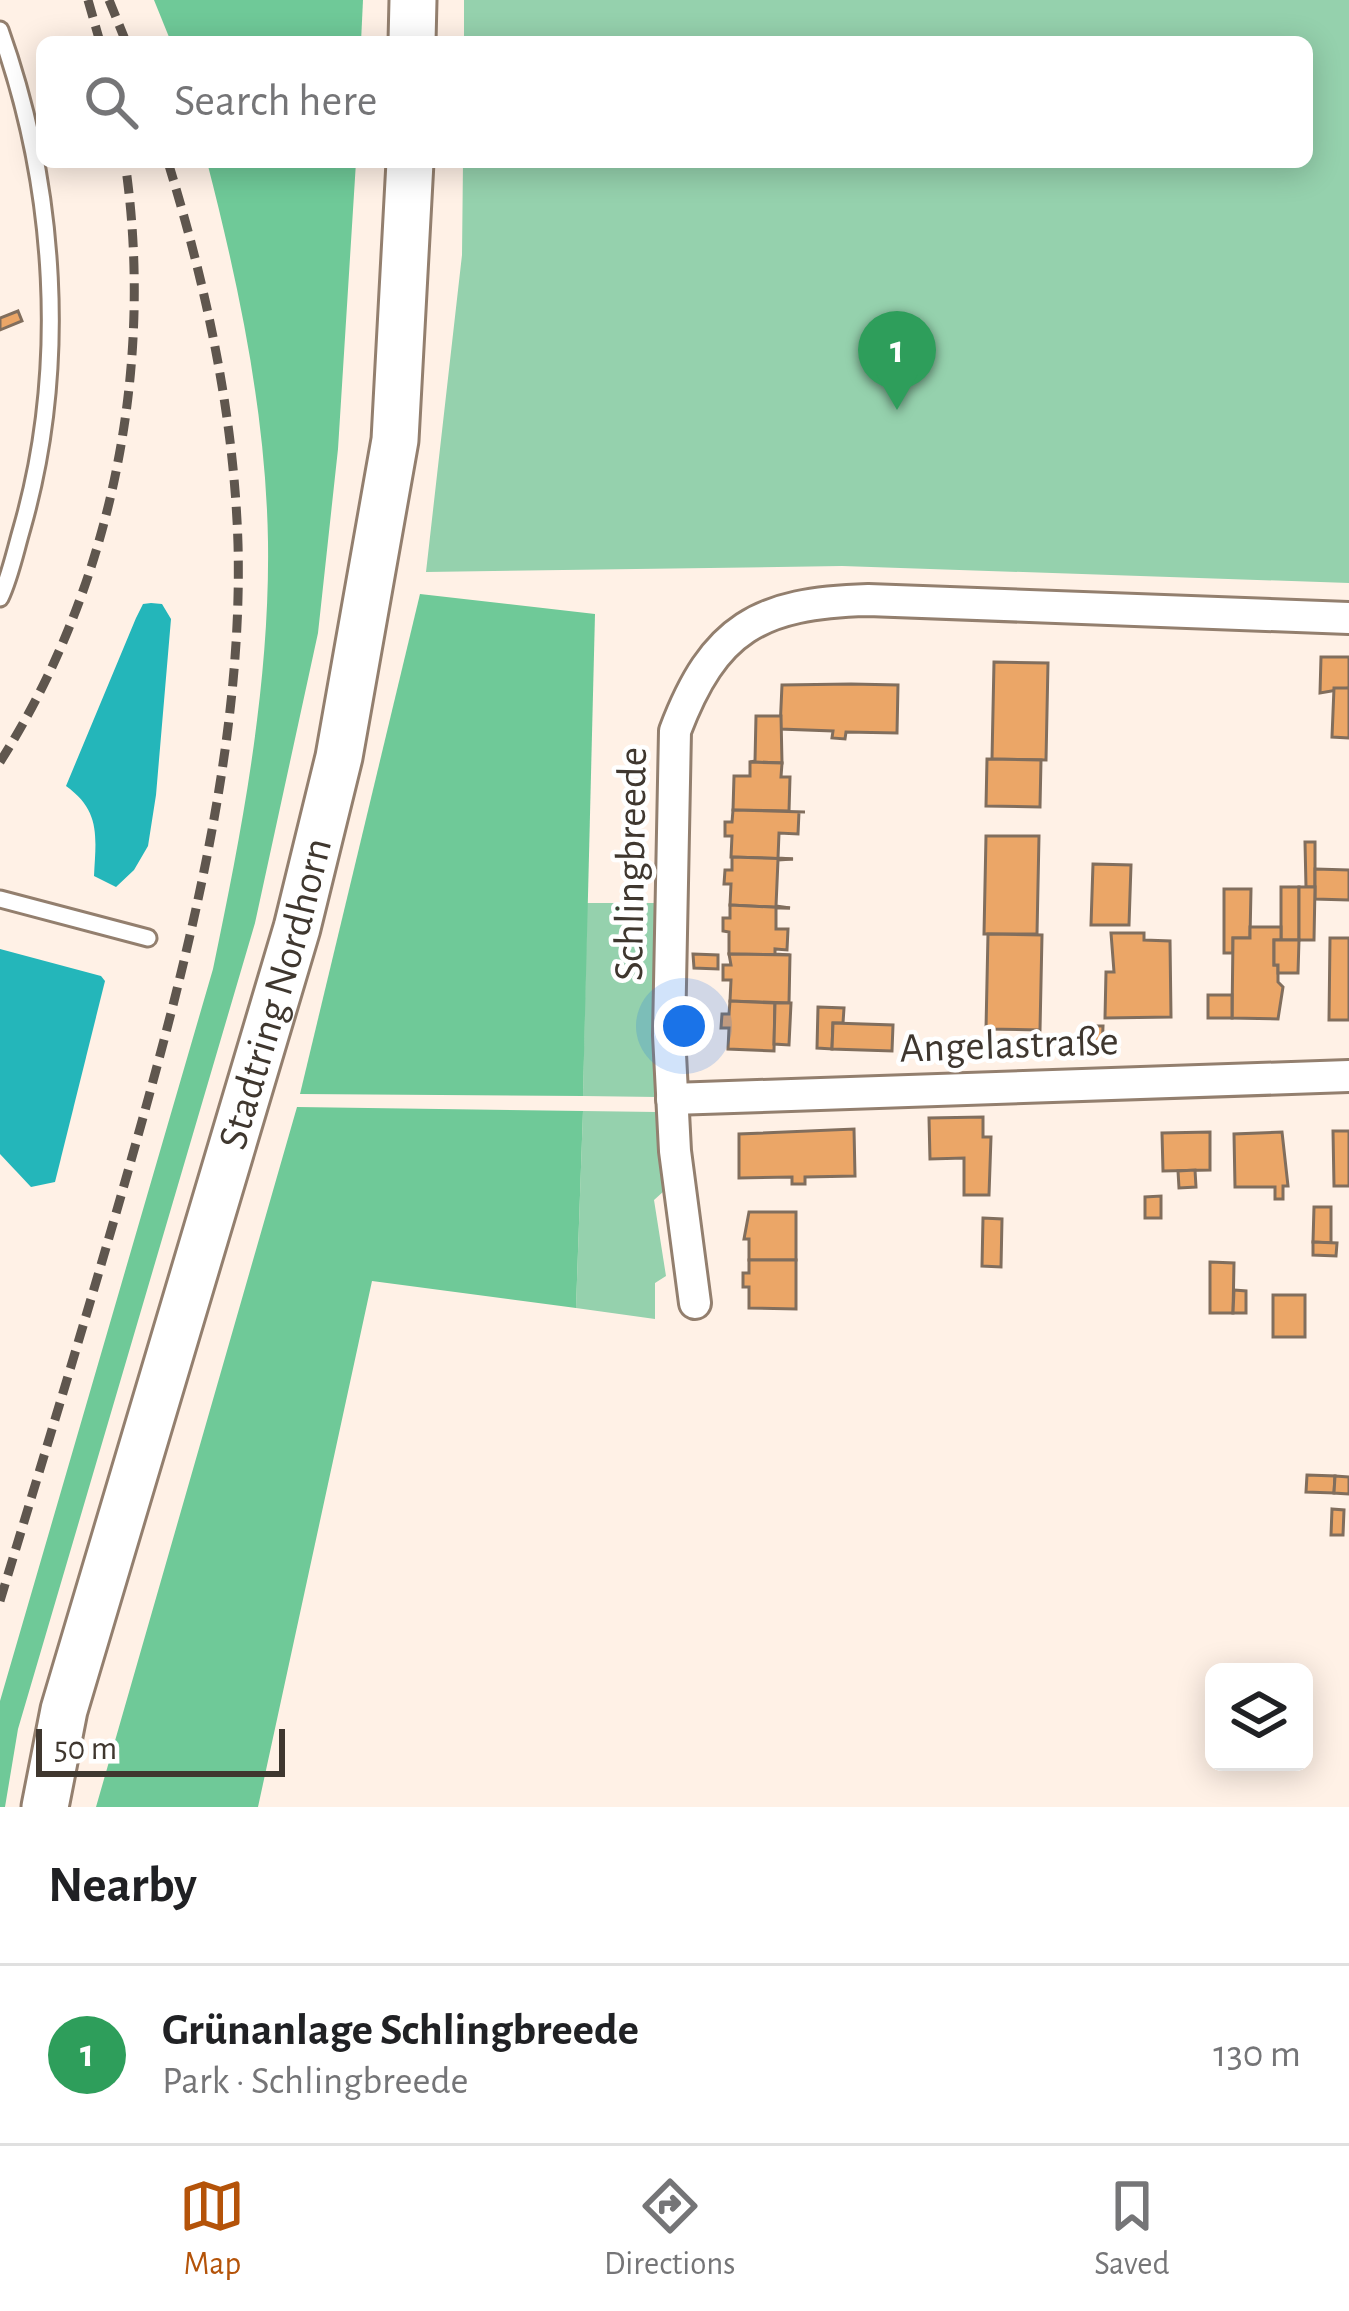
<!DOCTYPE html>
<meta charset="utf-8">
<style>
body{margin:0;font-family:"Alegreya Sans",sans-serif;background:#f6f6f6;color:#202124}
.controls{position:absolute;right:36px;bottom:36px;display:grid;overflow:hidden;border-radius:18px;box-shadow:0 6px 30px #0003}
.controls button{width:108px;height:108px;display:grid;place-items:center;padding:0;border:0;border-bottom:3px solid #e0e0e0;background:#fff;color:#202124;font:60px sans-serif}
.scale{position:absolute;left:36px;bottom:30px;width:249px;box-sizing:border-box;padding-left:12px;border:6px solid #3f372f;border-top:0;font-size:33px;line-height:42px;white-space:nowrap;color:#3f372f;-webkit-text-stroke:9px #fff;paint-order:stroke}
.you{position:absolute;left:684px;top:1026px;width:42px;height:42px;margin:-30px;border:9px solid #fff;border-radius:50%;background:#1a73e8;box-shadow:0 0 0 18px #1a73e833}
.badge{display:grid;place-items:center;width:78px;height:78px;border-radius:50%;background:#b45309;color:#fff;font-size:39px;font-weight:700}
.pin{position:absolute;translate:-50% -99px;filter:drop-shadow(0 3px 6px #0008)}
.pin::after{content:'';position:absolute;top:63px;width:42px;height:36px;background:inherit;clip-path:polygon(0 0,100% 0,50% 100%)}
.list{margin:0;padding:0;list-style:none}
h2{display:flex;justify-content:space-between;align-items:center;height:156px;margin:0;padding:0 48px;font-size:51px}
h2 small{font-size:39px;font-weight:400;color:#757577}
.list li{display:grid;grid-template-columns:78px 1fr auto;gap:36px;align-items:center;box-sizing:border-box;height:180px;padding:0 48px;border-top:3px solid #e0e0e0}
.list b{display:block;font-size:45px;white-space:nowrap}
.list p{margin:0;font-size:39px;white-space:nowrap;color:#757577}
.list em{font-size:39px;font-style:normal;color:#757577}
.icon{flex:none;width:66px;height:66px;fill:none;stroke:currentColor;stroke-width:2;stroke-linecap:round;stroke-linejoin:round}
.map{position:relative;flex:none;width:1349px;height:1807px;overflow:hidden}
.search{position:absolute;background:#fff;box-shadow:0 6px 30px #0003;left:36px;right:36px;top:36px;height:132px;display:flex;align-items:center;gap:30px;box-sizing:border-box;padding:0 42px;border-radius:18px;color:#757577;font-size:45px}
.sheet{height:336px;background:#fff}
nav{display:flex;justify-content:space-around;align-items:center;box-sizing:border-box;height:168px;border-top:3px solid #e0e0e0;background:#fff;font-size:33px;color:#757577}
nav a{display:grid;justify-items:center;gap:6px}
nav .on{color:#b45309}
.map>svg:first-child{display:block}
.green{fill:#95d1ad}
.forest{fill:#6fc998}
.water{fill:#24b6ba}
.building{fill:#eba667;stroke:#816e5d;stroke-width:3}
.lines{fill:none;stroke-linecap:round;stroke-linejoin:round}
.lane-casing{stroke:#937f6e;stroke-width:21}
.street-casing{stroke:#937f6e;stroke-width:36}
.secondary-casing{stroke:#937f6e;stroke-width:51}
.lane{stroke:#fff;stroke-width:15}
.street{stroke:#fff;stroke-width:30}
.secondary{stroke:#fff;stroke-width:45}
.rail{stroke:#5f564e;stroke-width:9;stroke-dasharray:18 9;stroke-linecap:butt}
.labels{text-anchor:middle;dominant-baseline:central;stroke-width:9;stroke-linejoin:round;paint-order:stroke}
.street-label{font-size:42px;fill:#3f372f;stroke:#fff}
</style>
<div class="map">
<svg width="1349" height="1807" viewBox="0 0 1349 1807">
<rect width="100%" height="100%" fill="#fff1e6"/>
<g class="green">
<polygon points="464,0 1349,0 1349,583 842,566 426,572 462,255 463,162 1307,162 1307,42 464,42"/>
<polygon points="587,903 654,903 657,1097 583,1096"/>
<polygon points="583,1111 657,1112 664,1191 654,1200 666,1276 655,1283 655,1319 576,1308"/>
</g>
<g class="forest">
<polygon points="154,0 363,0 361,42 171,42"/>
<path d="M207,162H356L338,449L318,633L255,923L18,1729L5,1807H0V1701L213,969C242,830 270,685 268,542C266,414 239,286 207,162Z"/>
<polygon points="420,594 595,614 583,1096 300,1094"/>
<polygon points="297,1107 583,1111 576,1308 372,1281 258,1807 96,1807"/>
</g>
<g class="water">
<path d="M151,603L162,604L171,619L156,795L148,846L134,870L116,887L94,876C96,837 101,811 66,786L136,618L143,604Z"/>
<polygon points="0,949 101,976 105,981 55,1182 31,1187 0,1154"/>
</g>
<g class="building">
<polygon points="18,311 22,321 0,330 0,318"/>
<polygon points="1321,657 1349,657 1349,688 1320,693"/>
<polygon points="994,662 1048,663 1046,760 992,759"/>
<polygon points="851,684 898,685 897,733 846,732 845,739 832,738 833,731 780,729 782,685"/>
<polygon points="1334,688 1349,688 1349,738 1332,737"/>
<polygon points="756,716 781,716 782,763 750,762 755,761"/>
<polygon points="987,759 1041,760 1040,807 986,806"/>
<polygon points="750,762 782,763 781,777 790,777 789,811 733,810 734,776 750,776"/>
<polygon points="733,810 805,812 799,812 798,834 779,833 778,858 793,859 731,857 732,836 725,836 725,822 732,822"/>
<polygon points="986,836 1039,836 1037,934 984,934"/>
<polygon points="1305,842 1315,842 1315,887 1306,887"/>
<polygon points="732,857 793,859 778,860 776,906 790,908 730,905 731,884 724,884 725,870 732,870"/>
<polygon points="1093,864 1131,865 1129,925 1091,925"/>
<polygon points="1315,869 1349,870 1349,900 1315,899"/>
<rect x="1281" y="887" width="18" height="53"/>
<polygon points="1299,887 1315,887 1314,940 1299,940"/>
<polygon points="1224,889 1251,889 1250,938 1233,938 1233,953 1224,953"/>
<polygon points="730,905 790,908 776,908 776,929 788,929 787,950 775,949 775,954 790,955 729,954 729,932 723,931 723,918 730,918"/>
<polygon points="1250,927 1281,927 1281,940 1274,940 1274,965 1278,965 1278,982 1283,987 1278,1019 1232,1018 1233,938 1250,938"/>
<polygon points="1111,933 1144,933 1144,940 1170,941 1171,1017 1105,1018 1106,972 1114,972"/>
<polygon points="988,934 1042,935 1040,1030 986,1029"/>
<polygon points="1330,938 1349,938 1349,1020 1329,1020"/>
<polygon points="1274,940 1299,940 1298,973 1278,973 1278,965 1274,965"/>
<polygon points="693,954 718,955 718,969 694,968"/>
<polygon points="729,954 790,955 789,1003 730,1001 731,980 723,980 723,965 731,965"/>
<rect x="1208" y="995" width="24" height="23"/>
<polygon points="730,1001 775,1003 774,1051 728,1049 729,1028 721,1028 722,1014 729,1014"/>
<polygon points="775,1003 791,1003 789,1045 774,1044"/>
<polygon points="818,1007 844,1008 843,1023 833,1023 832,1049 817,1048"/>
<polygon points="833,1023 893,1025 892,1051 832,1049"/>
<polygon points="1084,1026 1103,1026 1102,1054 1084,1053"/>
<polygon points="983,1117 983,1137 991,1137 989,1195 964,1195 964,1158 930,1159 929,1118"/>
<polygon points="854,1129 855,1176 805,1177 805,1184 792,1184 792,1177 739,1178 739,1134"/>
<polygon points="1333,1131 1349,1131 1349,1186 1334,1186"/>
<polygon points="1210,1132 1210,1170 1163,1171 1162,1133"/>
<polygon points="1282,1132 1288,1186 1283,1186 1283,1199 1275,1199 1275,1187 1235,1187 1234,1134"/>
<polygon points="1195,1170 1196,1187 1179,1188 1178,1171"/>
<polygon points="1161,1196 1161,1218 1145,1218 1145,1197"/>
<polygon points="1314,1207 1331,1207 1331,1243 1313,1242"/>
<polygon points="749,1212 796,1212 796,1260 749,1260 749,1239 744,1239"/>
<polygon points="983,1218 1002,1219 1001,1267 982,1266"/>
<polygon points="1313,1242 1337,1243 1336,1256 1313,1255"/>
<polygon points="749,1260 796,1260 796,1309 749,1308 749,1287 743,1287 743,1273 749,1273"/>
<polygon points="1210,1262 1234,1263 1233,1313 1210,1313"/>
<polygon points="1234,1290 1246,1291 1246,1313 1233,1313"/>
<rect x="1273" y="1295" width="32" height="42"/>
<polygon points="1307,1475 1335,1476 1334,1493 1306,1492"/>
<polygon points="1335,1476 1349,1477 1349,1494 1334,1493"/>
<polygon points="1332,1509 1344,1510 1343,1535 1331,1535"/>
</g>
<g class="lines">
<defs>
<g id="lane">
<path d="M0,30C56,187 68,367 22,528C15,552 10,577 0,598"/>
<polyline points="0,899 148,938"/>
</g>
<g id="street">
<polyline points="672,1099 1349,1076"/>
<path d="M695,1303L675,1151L669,1035L675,731C714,628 759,603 868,600L1349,618"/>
</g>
<g id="secondary">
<polyline points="412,42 413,0"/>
<path id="s1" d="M45,1807L64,1710L297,928L339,757L395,440L410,162"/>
</g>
</defs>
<use href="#lane" class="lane-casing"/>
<use href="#street" class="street-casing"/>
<use href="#secondary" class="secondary-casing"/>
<use href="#lane" class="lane"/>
<use href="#street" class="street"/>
<use href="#secondary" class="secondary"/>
<g class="rail">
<polyline points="88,0 100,42"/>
<polyline points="109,0 126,42"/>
<path d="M0,762C112,586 155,367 125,162"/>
<path d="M0,1601C49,1439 99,1277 144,1114C194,933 243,733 238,544C234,414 206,286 168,162"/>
</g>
</g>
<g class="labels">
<g class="street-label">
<text transform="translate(631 864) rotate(-89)">Schlingbreede</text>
<text stroke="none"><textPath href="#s1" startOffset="846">Stadtring Nordhorn</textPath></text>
<text transform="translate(1009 1045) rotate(-2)">Angelastraße</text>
</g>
</g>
</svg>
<div class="controls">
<button><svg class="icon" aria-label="layers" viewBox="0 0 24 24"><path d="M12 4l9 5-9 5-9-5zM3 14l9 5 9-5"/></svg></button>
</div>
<div class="scale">50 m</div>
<div class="you"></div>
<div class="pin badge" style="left:897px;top:410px;background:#2e9e5b">1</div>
<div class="search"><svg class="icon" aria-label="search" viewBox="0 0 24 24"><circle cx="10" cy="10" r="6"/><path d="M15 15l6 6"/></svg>Search here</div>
</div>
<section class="sheet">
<h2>Nearby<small></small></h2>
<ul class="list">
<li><span class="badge" style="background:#2e9e5b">1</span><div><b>Grünanlage Schlingbreede</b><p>Park · Schlingbreede</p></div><em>130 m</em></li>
</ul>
</section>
<nav>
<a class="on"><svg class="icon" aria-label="map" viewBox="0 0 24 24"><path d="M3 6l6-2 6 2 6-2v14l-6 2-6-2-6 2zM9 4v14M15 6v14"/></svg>Map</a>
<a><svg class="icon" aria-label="directions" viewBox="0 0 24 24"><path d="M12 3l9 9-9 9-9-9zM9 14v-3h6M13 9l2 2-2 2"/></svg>Directions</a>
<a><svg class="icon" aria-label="saved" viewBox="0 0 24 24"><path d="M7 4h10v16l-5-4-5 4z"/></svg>Saved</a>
</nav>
